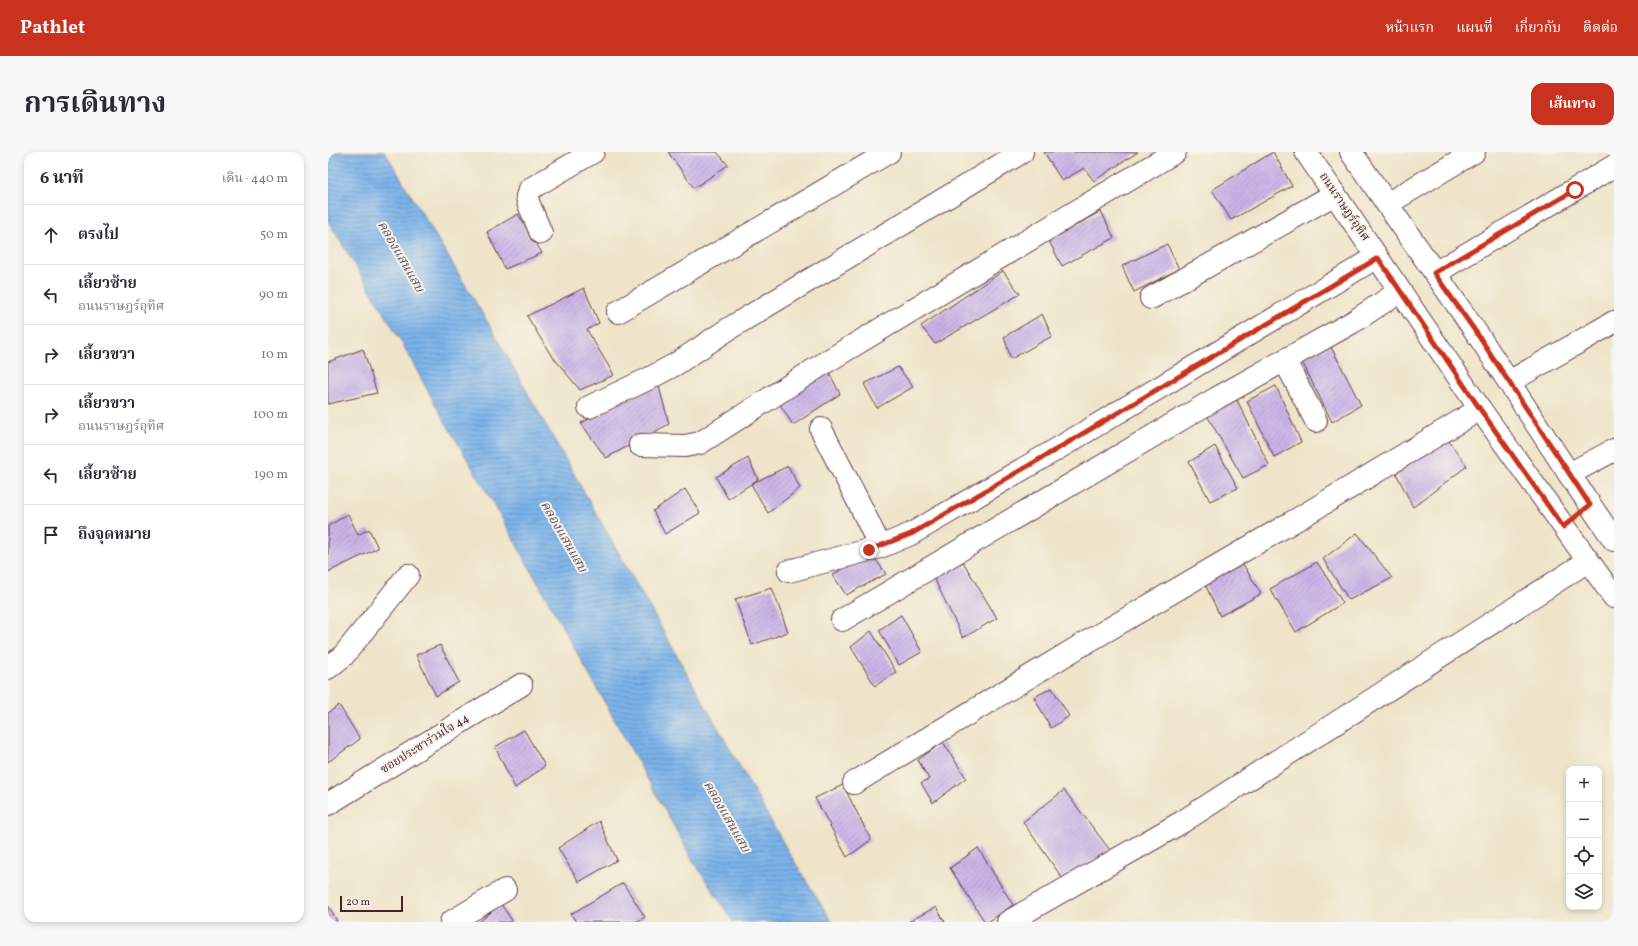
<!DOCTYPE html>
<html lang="th">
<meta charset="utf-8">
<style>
body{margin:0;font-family:Vollkorn,"Noto Serif Thai",serif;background:#f7f7f7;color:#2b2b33}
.controls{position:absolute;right:12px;bottom:12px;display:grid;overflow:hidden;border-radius:8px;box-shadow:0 2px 6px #0003}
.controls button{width:36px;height:36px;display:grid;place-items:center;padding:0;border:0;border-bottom:1px solid #e1e1e2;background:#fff;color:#2b2b33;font:20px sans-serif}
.scale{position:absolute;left:12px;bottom:10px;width:63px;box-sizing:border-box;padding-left:4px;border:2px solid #4a1f2b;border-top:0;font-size:11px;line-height:14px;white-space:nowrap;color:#4a1f2b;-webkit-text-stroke:3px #f7f3e8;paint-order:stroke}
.stop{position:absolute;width:12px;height:12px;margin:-9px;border:3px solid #c8321e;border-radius:50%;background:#fff}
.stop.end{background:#c8321e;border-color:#fff;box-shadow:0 1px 4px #0008}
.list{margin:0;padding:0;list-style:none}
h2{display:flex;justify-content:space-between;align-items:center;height:52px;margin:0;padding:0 16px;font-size:17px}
h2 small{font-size:13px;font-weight:400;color:#7c7c81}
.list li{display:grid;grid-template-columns:26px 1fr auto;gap:12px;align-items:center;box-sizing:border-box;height:60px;padding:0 16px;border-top:1px solid #e1e1e2}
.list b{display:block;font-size:15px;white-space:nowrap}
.list p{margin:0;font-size:13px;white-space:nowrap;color:#7c7c81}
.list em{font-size:13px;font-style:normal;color:#7c7c81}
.icon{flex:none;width:22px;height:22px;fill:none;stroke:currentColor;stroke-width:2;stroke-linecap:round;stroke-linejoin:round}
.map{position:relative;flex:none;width:1286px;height:770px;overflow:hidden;border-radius:12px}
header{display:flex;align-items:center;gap:24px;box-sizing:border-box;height:56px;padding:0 20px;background:#c8321e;color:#fff}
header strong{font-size:19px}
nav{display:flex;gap:22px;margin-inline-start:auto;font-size:14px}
.intro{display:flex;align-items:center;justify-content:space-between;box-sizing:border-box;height:96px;padding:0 24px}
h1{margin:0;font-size:28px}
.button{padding:10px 18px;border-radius:12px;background:#c8321e;color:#fff;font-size:14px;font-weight:700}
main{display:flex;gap:24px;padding:0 24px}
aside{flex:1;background:#fff;border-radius:12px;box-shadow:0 2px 6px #0003}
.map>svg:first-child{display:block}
.water{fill:url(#water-rules);stroke:#62698a}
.building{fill:url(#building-hatch)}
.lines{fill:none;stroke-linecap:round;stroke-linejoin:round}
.minor-casing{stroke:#633d43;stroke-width:24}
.primary-casing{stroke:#633d43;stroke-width:24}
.minor{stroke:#fff;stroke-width:22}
.primary{stroke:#fff;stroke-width:22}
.route{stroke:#c8321e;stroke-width:5}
.labels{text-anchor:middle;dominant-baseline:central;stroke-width:4;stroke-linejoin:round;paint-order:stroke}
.street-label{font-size:12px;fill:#4a1f2b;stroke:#f7f3e8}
.water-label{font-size:13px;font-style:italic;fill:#5b536e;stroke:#f7f3e8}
</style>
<header>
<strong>Pathlet</strong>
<nav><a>หน้าแรก</a><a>แผนที่</a><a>เกี่ยวกับ</a><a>ติดต่อ</a></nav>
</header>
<div class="intro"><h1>การเดินทาง</h1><a class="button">เส้นทาง</a></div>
<main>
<aside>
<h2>6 นาที<small>เดิน · 440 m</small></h2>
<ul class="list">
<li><svg class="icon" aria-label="ahead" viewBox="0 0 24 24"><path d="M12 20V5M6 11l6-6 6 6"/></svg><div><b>ตรงไป</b></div><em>50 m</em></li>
<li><svg class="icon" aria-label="left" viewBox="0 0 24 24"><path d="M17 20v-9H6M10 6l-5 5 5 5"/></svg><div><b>เลี้ยวซ้าย</b><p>ถนนราษฎร์อุทิศ</p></div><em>90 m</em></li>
<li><svg class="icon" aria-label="right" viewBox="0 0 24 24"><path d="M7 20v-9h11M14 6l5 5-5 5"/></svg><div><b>เลี้ยวขวา</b></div><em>10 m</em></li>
<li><svg class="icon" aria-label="right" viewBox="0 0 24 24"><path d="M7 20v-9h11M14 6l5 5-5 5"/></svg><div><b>เลี้ยวขวา</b><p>ถนนราษฎร์อุทิศ</p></div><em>100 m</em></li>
<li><svg class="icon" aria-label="left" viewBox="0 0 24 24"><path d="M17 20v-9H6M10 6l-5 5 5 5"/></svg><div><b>เลี้ยวซ้าย</b></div><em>190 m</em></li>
<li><svg class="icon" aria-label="arrive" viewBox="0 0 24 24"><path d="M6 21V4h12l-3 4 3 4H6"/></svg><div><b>ถึงจุดหมาย</b></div></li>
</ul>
</aside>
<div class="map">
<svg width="1286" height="770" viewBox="0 0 1286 770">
<defs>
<pattern id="water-rules" width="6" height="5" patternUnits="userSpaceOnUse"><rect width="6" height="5" fill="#7ab3ea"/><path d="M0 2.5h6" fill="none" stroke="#6691be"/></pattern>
<pattern id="building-hatch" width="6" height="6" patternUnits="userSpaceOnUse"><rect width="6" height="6" fill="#cab3e8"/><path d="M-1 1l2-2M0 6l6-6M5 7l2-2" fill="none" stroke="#a691bc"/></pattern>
</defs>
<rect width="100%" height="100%" fill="#f7f3e8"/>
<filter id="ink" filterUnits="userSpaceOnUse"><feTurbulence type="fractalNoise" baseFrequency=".025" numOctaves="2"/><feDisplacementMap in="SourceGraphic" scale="8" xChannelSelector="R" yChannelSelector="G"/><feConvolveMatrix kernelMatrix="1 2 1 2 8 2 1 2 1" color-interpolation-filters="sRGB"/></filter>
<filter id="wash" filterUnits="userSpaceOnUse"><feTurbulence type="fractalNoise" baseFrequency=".012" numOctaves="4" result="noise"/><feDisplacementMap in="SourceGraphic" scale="16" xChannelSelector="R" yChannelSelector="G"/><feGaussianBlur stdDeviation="0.9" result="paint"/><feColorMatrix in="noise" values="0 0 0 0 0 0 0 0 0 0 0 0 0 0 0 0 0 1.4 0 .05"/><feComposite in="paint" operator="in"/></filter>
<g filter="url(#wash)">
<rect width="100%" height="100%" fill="#efe4c9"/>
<polygon class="water" points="0,0 57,0 156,164 461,701 504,770 405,770 366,710 166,352 112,261 69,182 0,69"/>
<g id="blocks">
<g class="building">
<polygon points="340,0 389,0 400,13 366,36"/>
<polygon points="716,0 810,0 766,29 756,16 734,29"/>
<polygon points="945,0 964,34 903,68 884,38"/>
<polygon points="773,59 786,86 734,114 721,89"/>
<polygon points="190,62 214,101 177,117 159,80"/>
<polygon points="839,92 851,117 806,140 794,114"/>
<polygon points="675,119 692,142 607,192 593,174"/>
<polygon points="256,136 271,171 259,178 286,223 252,238 221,200 199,164"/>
<polygon points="714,162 724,184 683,207 676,185"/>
<polygon points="1002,193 1033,253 1004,270 973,208"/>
<polygon points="35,197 49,241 0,252 0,210"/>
<polygon points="570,215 585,235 549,256 536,232"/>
<polygon points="499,216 512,242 465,273 450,249"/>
<polygon points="330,231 341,272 278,306 253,271"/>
<polygon points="948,234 973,290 946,305 919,249"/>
<polygon points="909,248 941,313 915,326 877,260"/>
<polygon points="1118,285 1139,314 1085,355 1065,315"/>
<polygon points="887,294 910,336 882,349 861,310"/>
<polygon points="420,306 430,327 423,332 460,314 472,336 440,361 423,332 400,347 388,325"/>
<polygon points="357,337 372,361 337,382 325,359"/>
<polygon points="20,362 30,383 41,377 50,396 0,420 0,374"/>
<polygon points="1029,381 1064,426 1021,448 995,407"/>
<polygon points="541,398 558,422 518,443 505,423"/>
<polygon points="912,407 933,442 892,464 875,428"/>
<polygon points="635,410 669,466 635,486 605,424"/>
<polygon points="989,410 1015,451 968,480 942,437"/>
<polygon points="444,436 460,480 424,493 407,447"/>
<polygon points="573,463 594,500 571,513 551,478"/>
<polygon points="543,479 568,520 547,534 523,495"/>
<polygon points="112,493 131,530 108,544 88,503"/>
<polygon points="724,536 741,564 723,576 706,545"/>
<polygon points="11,553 32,587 0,610 0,561"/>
<polygon points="196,578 217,614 187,636 167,595"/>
<polygon points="615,590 638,626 605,651 593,631 601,627 590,608"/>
<polygon points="515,633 543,688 519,705 487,646"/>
<polygon points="736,638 782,698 735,727 695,670"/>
<polygon points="271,669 289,708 251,730 230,696"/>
<polygon points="650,696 685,753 660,770 657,770 622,716"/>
<polygon points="295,731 317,765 308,770 248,770 243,762"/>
<polygon points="173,752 185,770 151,770"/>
<polygon points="0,753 9,769 7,770 0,770"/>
<polygon points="608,755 617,770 580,770"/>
</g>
</g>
</g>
<g filter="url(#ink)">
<use href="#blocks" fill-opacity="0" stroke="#633d43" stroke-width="1"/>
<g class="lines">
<defs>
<g id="minor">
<polyline points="1059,52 1146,0"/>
<polyline points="213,81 200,50 199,44 202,37 265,0"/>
<polyline points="1107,121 1286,14"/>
<polyline points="823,146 1007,42"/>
<polyline points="290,160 561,0"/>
<polyline points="957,209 988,269"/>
<polyline points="1181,230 1286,170"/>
<polyline points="261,255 322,226 348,212 402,176 694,0"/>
<polyline points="493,277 533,355 552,395"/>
<polyline points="312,293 357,294 372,291 498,210 847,0"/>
<polyline points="1241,322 1286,298"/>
<polyline points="461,419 552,395 583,382 724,300 1049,105"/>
<polyline points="514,468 889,246 1025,170 1072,139"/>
<polyline points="0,516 15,504 80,423"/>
<polyline points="526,631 752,494 973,365 1152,257"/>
<polyline points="0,652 193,533"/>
<polyline points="123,770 177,738"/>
<polyline points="680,770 854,670 1260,409"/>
</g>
<g id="primary">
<polyline points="978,0 1152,257 1286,445"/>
<polyline points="1023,0 1150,183 1241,322 1286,388"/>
</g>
</defs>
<use href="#minor" class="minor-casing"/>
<use href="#primary" class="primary-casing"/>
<use href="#minor" class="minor"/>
<use href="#primary" class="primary"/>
</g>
</g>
<g class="lines" filter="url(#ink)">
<polyline class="route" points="541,398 583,382 724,300 1050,106 1152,257 1235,375 1262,353 1150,183 1106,121 1247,38"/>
</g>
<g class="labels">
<g class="street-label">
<text transform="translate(1016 55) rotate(56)">ถนนราษฎร์อุทิศ</text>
<text transform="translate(97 592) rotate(-32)">ซอยประชาร่วมใจ 44</text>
</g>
<g class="water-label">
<text transform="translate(72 105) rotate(60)">คลองแสนแสบ</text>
<text transform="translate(235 385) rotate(60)">คลองแสนแสบ</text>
<text transform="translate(398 665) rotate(60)">คลองแสนแสบ</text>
</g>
</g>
</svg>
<div class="controls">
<button>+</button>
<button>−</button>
<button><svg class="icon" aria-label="locate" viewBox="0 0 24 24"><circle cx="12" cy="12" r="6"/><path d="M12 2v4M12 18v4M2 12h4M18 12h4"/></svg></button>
<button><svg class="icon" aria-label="layers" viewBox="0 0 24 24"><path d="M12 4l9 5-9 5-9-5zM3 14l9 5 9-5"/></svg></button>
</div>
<div class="scale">20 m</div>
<div class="stop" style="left:1247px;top:38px"></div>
<div class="stop end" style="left:541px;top:398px"></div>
</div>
</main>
